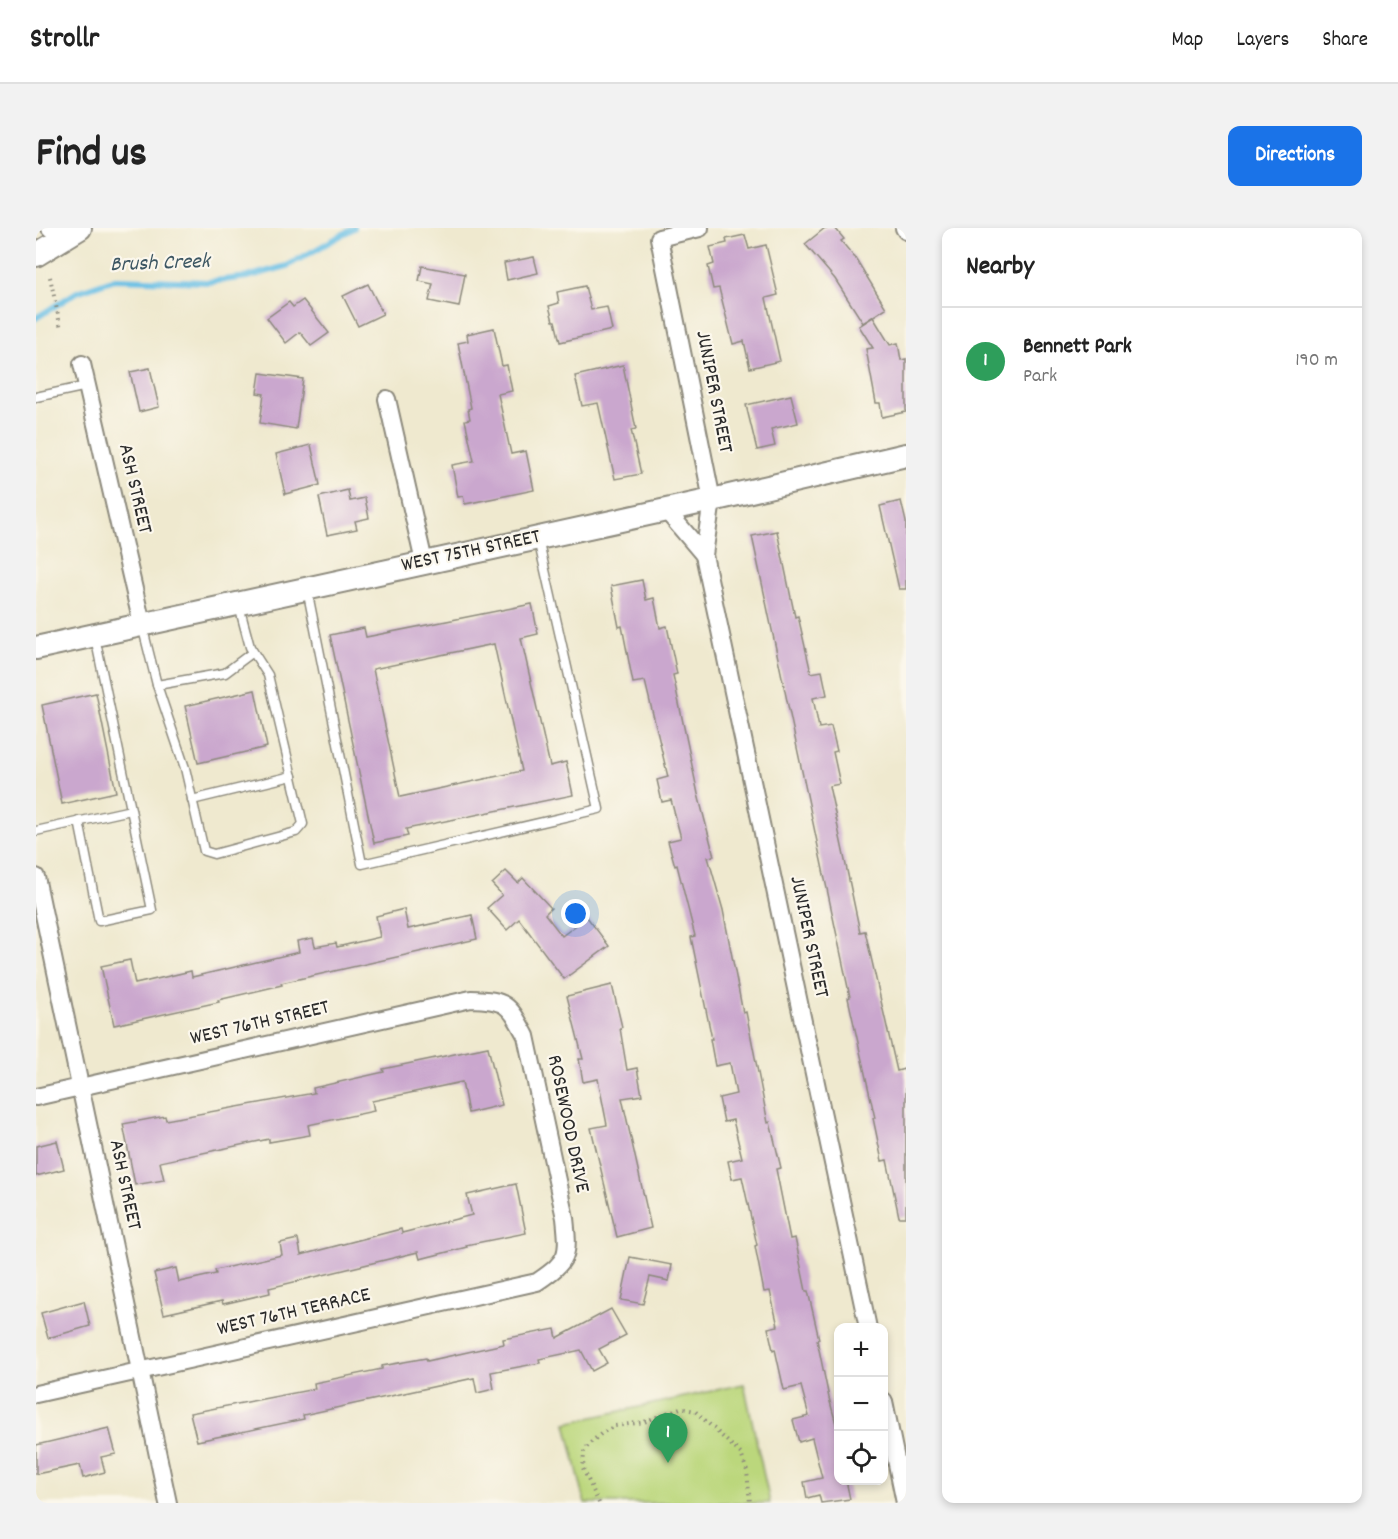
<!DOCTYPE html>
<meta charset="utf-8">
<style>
body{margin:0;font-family:Dekko,sans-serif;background:#f2f2f2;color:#222}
.controls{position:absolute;right:18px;bottom:18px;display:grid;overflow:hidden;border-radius:12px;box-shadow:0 3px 9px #0003}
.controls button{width:54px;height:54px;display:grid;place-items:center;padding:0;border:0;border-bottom:2px solid #e0e0e0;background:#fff;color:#222;font:30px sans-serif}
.you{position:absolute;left:540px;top:686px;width:21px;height:21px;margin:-15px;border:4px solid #fff;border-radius:50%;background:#1a73e8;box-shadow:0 0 0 9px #1a73e833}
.badge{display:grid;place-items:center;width:39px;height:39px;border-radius:50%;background:#1a73e8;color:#fff;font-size:20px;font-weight:700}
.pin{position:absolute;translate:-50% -50px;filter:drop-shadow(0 2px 3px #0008)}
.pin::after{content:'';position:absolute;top:32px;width:21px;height:18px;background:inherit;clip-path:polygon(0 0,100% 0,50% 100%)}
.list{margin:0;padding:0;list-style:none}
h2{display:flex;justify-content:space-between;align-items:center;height:78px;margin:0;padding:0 24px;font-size:26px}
h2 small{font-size:20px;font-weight:400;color:#767676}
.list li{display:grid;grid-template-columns:39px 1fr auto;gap:18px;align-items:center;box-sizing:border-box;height:108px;padding:0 24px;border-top:2px solid #e0e0e0}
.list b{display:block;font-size:22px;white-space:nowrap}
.list p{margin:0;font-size:20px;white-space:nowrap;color:#767676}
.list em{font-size:20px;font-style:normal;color:#767676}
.icon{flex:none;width:33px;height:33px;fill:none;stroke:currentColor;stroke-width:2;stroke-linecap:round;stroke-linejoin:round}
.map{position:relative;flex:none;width:870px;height:1275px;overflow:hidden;border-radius:12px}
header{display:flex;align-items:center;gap:36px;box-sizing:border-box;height:84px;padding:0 30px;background:#fff;border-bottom:2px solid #e0e0e0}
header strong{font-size:28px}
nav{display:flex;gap:33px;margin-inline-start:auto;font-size:21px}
.intro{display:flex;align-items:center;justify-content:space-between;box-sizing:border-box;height:144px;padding:0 36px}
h1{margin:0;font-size:42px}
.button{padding:15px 27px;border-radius:12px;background:#1a73e8;color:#fff;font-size:21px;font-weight:700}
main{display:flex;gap:36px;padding:0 36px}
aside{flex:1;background:#fff;border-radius:12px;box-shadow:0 3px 9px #0003}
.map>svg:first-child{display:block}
.green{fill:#bbd77c;stroke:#738154;stroke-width:1.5}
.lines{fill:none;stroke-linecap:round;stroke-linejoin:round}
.stream{stroke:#68bfe5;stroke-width:6}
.building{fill:#caa7ce;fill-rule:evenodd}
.lane-casing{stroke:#8d8a7d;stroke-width:11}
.street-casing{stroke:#8d8a7d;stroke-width:20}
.secondary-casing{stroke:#8d8a7d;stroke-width:26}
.path{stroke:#8d8a7d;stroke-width:4;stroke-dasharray:1.5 4.5;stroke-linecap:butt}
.lane{stroke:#fff;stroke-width:8}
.street{stroke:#fff;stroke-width:16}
.secondary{stroke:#fff;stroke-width:22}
.labels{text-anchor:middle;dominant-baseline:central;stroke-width:4.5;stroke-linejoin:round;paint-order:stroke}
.street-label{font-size:21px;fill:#2b2b2b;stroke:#fbf7ec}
.water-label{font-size:22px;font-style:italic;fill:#3d5763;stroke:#fbf7ec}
</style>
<header>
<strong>Strollr</strong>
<nav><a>Map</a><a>Layers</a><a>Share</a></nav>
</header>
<div class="intro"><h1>Find us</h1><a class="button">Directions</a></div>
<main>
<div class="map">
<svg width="870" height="1275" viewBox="0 0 870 1275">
<rect width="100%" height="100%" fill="#fbf7ec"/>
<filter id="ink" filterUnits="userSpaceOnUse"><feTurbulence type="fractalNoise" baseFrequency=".0167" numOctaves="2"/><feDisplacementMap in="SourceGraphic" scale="12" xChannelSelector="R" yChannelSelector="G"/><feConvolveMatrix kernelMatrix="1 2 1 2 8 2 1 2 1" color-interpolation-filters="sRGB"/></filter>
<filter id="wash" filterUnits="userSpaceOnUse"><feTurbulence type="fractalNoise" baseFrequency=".008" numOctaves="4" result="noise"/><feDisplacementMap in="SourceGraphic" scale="24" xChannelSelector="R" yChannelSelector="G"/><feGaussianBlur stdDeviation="1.35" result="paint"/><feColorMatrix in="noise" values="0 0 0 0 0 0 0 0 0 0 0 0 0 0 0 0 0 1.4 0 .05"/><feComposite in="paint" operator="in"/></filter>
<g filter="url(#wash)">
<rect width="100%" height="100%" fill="#efe9cf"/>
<polygon class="green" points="708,1156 734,1275 549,1275 530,1195"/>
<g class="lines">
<polyline class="stream" points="0,90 41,64 79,51 172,54 211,49 251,38 318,0"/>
</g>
<g id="blocks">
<g class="building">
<polygon points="789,0 799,0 808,11 805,13 820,31 850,80 827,95 799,51 769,16"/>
<polygon points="709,7 713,21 730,17 742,67 730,70 744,133 714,140 708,113 697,116 683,60 677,61 672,38 678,36 674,19 691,15 690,11"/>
<polygon points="498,29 502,45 471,52 468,35"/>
<polygon points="386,38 429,46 423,79 393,73 397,56 383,53"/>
<polygon points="332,56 347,86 322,98 307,68"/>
<polygon points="549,58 555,82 571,79 576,102 524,114 519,93 517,93 513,78 523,75 521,64"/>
<polygon points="267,72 293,105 275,118 264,104 250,115 231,90 253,74 257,79"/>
<polygon points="837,89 854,117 862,115 865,132 870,131 870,184 846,189 844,175 840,175 830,121 837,120 823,98"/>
<polygon points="458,100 466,138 471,137 476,163 462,166 475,226 490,223 498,262 429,276 427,268 422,269 416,237 438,233 429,192 434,191 432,181 435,180 422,115 432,113 431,106"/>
<polygon points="587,137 600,201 595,202 605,246 579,251 562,175 546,178 539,148"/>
<polygon points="114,140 123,179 103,184 94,144"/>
<polygon points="224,145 267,151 260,201 224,195 228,166 221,165"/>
<polygon points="755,167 762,195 735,201 739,218 721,222 710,177"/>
<polygon points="275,217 284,257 249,266 240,226"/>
<polygon points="312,262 314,273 329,270 333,290 319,293 321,301 291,307 283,269"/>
<polygon points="865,273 870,294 870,361 863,361 844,278"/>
<polygon points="741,303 759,389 762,388 775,445 786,443 791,467 777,470 783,500 795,498 801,523 797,524 804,556 793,558 800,590 824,704 829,703 861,843 868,841 870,851 870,989 863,989 851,932 846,933 837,890 839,890 812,770 814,769 716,308"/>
<polygon points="606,352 610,372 618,370 624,400 631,398 641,446 637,447 662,566 678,628 672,629 687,682 707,785 710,784 732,895 734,894 745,940 740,941 754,1011 759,1010 770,1063 772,1063 783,1111 781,1112 793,1170 802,1203 802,1252 810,1252 814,1271 785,1275 783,1267 771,1270 768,1254 786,1250 776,1210 763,1214 757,1192 773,1188 765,1158 748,1162 739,1121 737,1122 732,1100 742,1098 734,1063 728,1064 719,1018 721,1017 706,949 696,951 692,933 706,930 697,892 688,894 683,870 700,866 694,835 679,838 674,811 676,811 655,709 659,708 641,637 639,638 632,613 645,610 635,572 626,574 621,552 632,549 609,453 597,455 586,398 583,399 575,358"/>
<path d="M496,376L502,406L485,410L514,538L530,534L537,567L370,601L372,608L338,615L294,407L328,400L330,409ZM458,416L486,543L364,569L337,441Z"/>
<polygon points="219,462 231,519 162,535 149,478"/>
<polygon points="60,465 80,564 26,576 6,477"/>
<polygon points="470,643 482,655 487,650 515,680 509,686 526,708 551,689 573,718 528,751 483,691 471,702 451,680 466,667 456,656"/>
<polygon points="368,681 372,701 436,687 441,711 245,755 246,757 182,772 183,774 78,797 65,738 94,732 99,756 155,743 156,749 263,724 261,713 277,710 279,719 300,715 301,719 344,709 340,688"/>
<polygon points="576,757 586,799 584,800 591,842 601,840 606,867 586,870 615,1000 581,1009 555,900 571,897 562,851 547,854 543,831 547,831 531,768"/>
<polygon points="452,819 466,877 432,885 426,854 336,873 338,883 272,897 274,907 233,914 233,911 124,934 128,952 99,957 87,896 129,888 130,892 278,865 277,860 348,844 347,841"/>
<polygon points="21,913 28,941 0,948 0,918"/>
<polygon points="480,956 490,1005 430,1017 431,1019 384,1031 382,1024 233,1060 234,1065 187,1076 186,1073 128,1086 118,1045 140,1040 143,1054 180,1046 179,1042 246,1027 244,1015 262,1011 265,1027 365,1001 366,1005 436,987 431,967"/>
<polygon points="594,1029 636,1037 633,1053 614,1049 607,1076 585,1072"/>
<polygon points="48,1073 54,1098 12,1110 5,1085"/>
<polygon points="575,1081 590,1107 563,1121 571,1135 556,1143 545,1122 503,1131 504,1135 455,1144 458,1161 441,1165 438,1150 267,1187 268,1191 161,1213 154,1185 279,1161 278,1155 346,1141 346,1138 390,1130 391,1133 468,1116 467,1111 519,1101 521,1110"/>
<polygon points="73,1200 80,1226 65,1229 69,1244 47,1250 44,1237 0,1246 0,1217"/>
</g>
</g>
</g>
<g filter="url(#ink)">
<use href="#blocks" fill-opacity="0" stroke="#8d8a7d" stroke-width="1.5"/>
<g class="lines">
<defs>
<g id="lane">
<polyline points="0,169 51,158"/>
<polyline points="271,361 326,636 563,581 502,311"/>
<polyline points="106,397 121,457 149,540 168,623 178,626 260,604 267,596 232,447 214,419 203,378"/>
<polyline points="121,457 189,445 217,424"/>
<polyline points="156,572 256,548"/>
<polyline points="43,593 63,693 116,682 59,409"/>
<polyline points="0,603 95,582"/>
</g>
<g id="street">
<polyline points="14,0 36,5"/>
<polyline points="664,0 623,10 676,272 668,327 832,1100"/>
<polyline points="868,0 870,3"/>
<polyline points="46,136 106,396"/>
<polyline points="351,171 388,334"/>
<polyline points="630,282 668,327"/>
<polyline points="0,649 132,1275"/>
<path d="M0,869L435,771C472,772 473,777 490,808L529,990C533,1028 533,1032 501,1054L0,1166"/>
<polyline points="848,1173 869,1275"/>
</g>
<g id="secondary">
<polyline points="0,27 44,0"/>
<polyline points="0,420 676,272 870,227"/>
</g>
</defs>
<use href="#lane" class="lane-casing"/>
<use href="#street" class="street-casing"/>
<use href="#secondary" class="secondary-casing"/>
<g class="path">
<polyline points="14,49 25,101"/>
<polyline points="563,1275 547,1241 548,1224 553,1216 566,1205 579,1198 608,1194 644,1180 659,1183 705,1226 711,1243 714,1275"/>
</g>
<use href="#lane" class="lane"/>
<use href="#street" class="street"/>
<use href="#secondary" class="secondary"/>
</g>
</g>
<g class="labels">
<g class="street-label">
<text transform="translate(677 164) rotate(79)">JUNIPER STREET</text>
<text transform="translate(98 261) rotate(77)">ASH STREET</text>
<text transform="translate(435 324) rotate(-12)">WEST 75TH STREET</text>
<text transform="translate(772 709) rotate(78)">JUNIPER STREET</text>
<text transform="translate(224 796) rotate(-13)">WEST 76TH STREET</text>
<text transform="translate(531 896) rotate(78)">ROSEWOOD DRIVE</text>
<text transform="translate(88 957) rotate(78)">ASH STREET</text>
<text transform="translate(258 1085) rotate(-13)">WEST 76TH TERRACE</text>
</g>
<g class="water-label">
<text transform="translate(124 36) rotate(-2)">Brush Creek</text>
</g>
</g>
</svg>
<div class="controls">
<button>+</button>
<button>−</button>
<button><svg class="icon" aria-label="locate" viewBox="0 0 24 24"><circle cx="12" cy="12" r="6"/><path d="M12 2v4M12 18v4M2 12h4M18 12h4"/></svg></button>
</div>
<div class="you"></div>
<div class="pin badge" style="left:632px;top:1235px;background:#2e9e5b">1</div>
</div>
<aside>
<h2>Nearby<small></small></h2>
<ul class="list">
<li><span class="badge" style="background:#2e9e5b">1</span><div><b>Bennett Park</b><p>Park</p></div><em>190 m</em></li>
</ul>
</aside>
</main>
